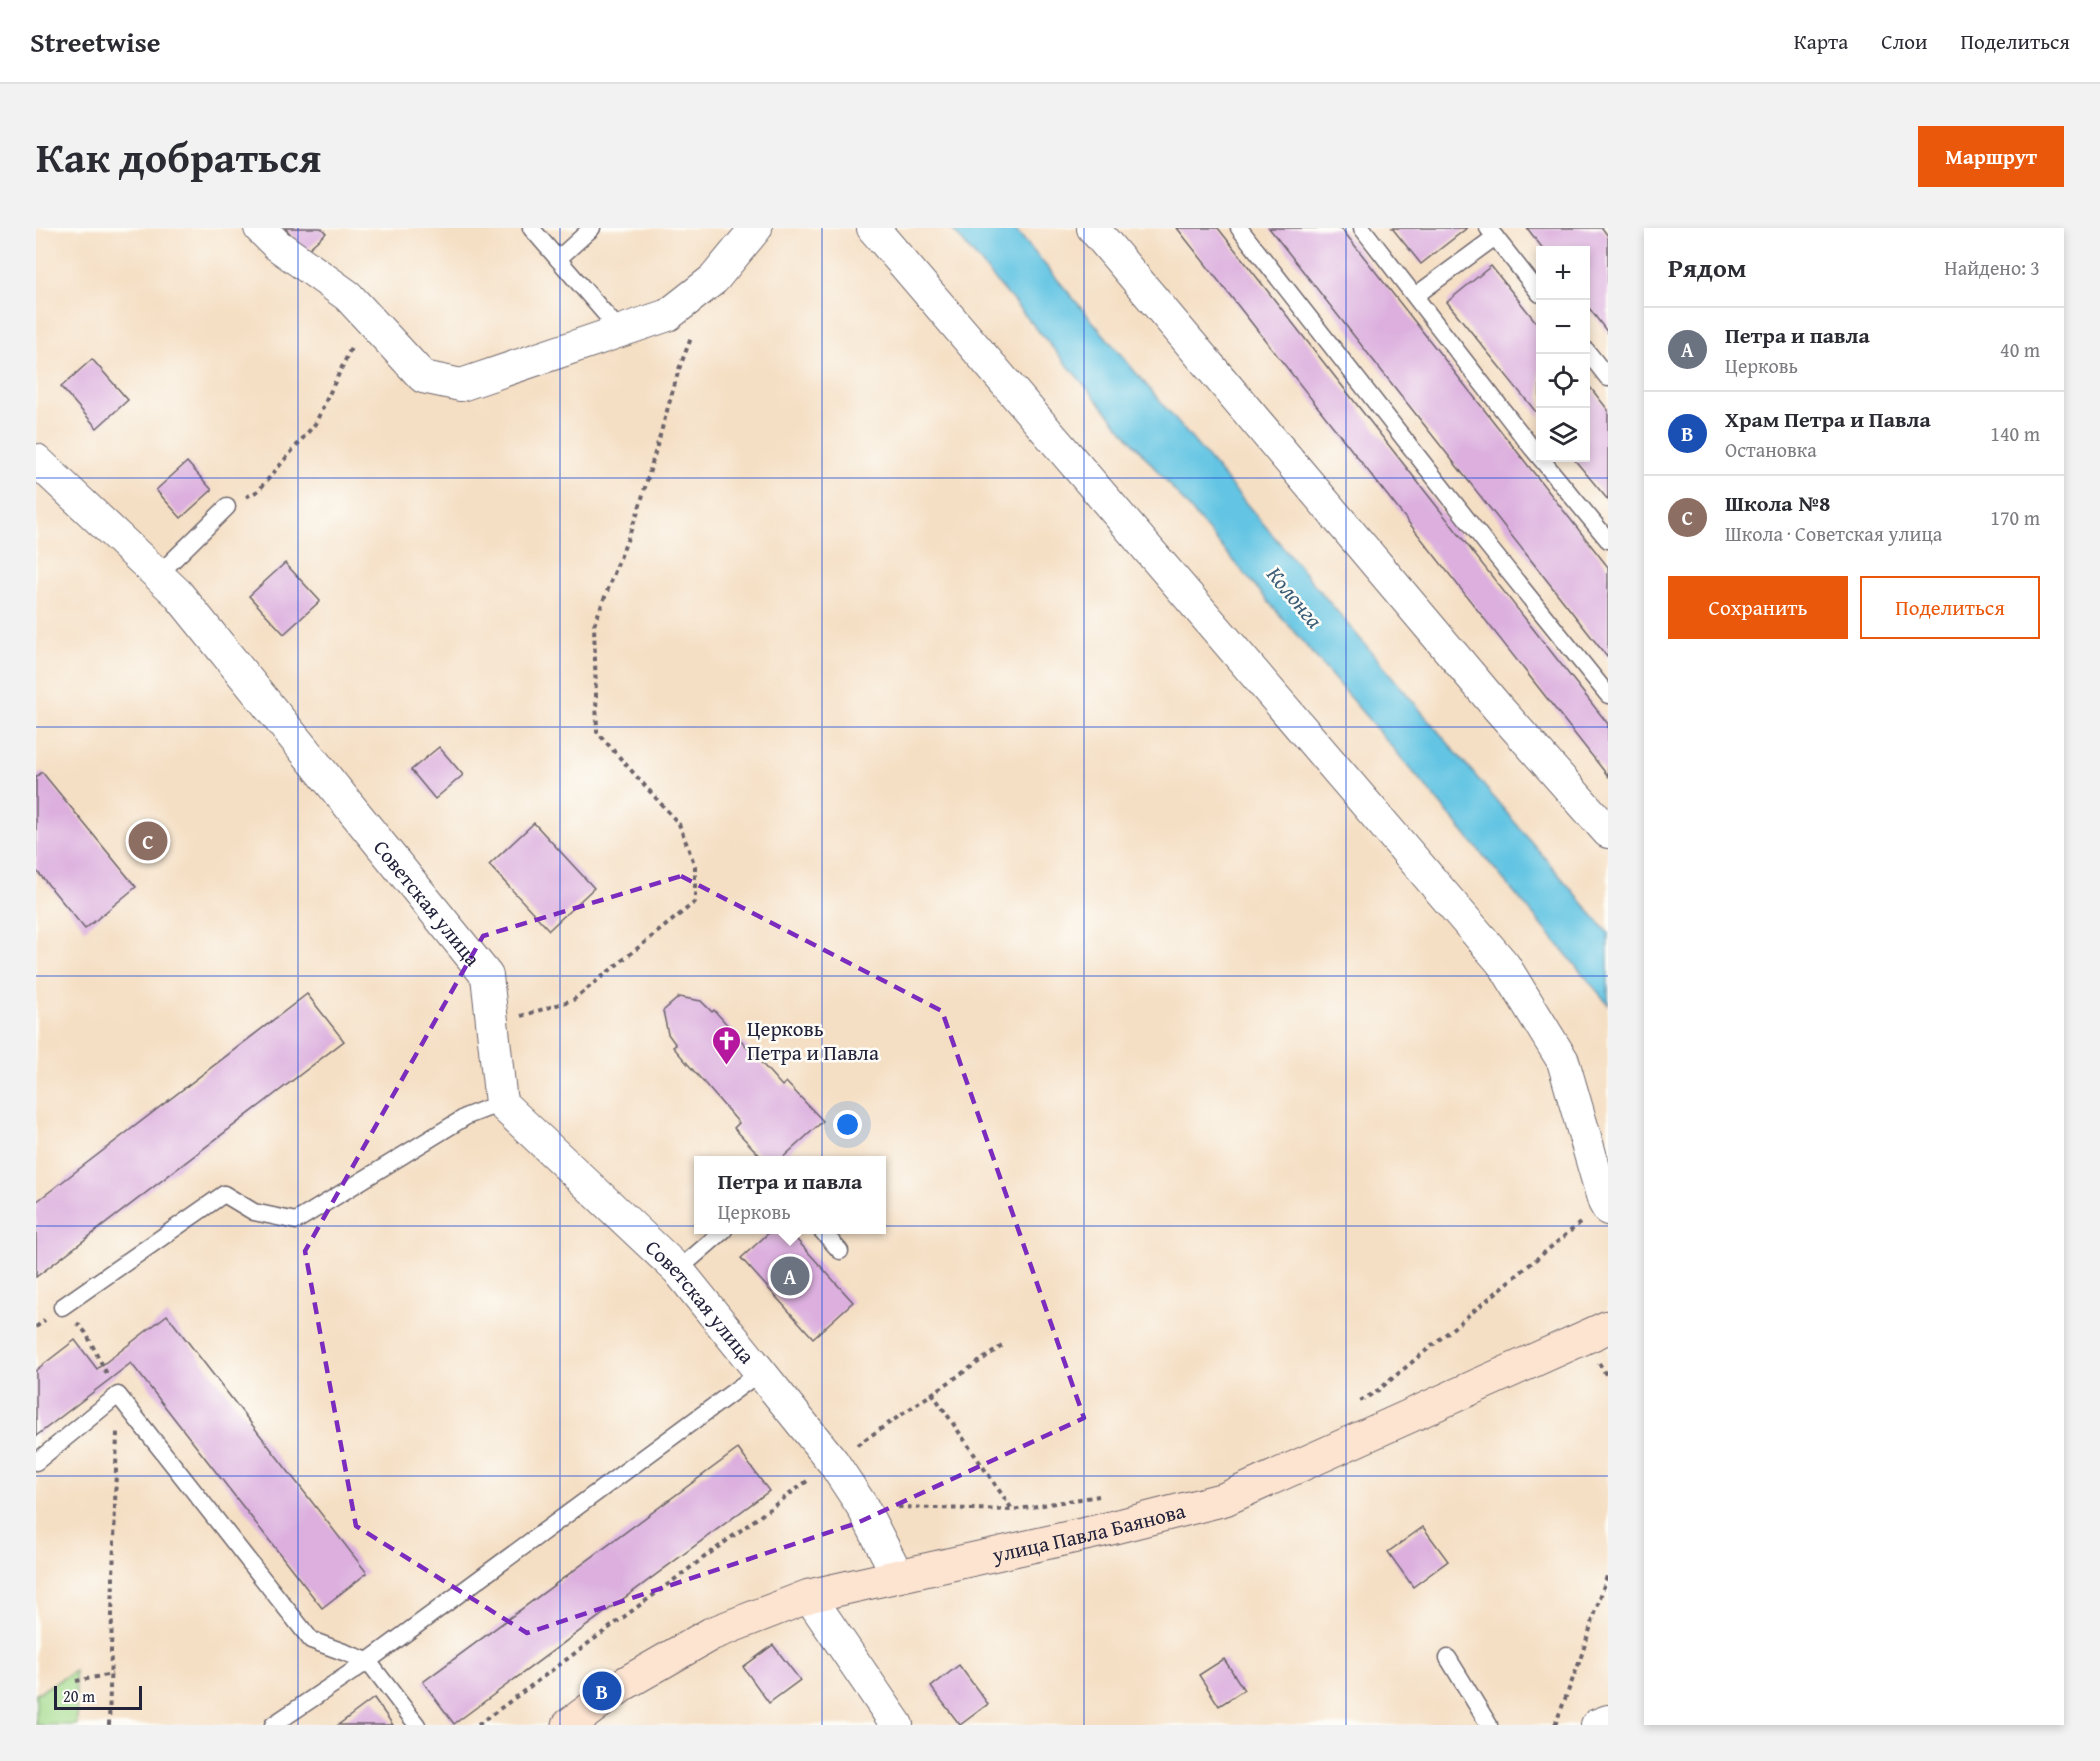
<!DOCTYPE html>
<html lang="ru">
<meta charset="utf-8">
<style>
body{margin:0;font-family:"Gentium Book Plus",serif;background:#f2f2f3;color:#2b2b33}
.controls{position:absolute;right:18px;top:18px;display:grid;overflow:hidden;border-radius:0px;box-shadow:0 3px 9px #0003}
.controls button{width:54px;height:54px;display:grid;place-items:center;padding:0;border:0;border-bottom:2px solid #e1e1e2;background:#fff;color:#2b2b33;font:30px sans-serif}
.scale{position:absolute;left:18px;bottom:15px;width:88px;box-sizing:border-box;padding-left:6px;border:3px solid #22223b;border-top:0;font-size:16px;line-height:21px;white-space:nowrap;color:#22223b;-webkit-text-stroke:4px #fdfcf7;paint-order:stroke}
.you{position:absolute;left:812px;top:897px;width:21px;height:21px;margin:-15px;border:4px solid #fff;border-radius:50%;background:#1a73e8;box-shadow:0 0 0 9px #1a73e833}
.badge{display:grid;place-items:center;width:39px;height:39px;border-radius:50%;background:#ea580c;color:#fff;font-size:20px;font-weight:700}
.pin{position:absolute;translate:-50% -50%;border:3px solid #fff;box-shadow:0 2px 6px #0006}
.popup{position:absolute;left:658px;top:928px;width:192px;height:78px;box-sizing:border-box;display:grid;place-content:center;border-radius:0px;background:#fff;filter:drop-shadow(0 2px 4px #0005);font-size:20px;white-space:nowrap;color:#7c7c81}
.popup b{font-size:22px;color:#2b2b33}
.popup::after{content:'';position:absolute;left:50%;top:100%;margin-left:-12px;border:12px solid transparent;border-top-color:#fff}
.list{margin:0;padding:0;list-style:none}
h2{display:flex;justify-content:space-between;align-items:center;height:78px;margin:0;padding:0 24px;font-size:26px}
h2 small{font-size:20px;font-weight:400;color:#7c7c81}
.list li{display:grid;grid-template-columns:39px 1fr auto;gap:18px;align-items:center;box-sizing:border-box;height:84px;padding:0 24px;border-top:2px solid #e1e1e2}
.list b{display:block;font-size:22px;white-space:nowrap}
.list p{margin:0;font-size:20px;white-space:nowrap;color:#7c7c81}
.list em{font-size:20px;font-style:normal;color:#7c7c81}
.actions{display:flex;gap:12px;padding:18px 24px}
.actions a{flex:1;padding:14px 0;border:2px solid #ea580c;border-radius:0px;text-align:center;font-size:21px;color:#ea580c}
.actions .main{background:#ea580c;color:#fff}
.icon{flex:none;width:33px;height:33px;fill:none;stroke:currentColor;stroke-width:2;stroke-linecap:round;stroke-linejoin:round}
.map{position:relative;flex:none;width:1572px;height:1497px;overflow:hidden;border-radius:0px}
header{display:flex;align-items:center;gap:36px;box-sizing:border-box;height:84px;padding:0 30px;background:#fff;border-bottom:2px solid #e1e1e2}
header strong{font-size:28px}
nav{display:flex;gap:33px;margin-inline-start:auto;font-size:21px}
.intro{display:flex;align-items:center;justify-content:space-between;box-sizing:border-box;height:144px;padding:0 36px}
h1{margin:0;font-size:42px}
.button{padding:15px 27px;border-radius:0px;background:#ea580c;color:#fff;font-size:21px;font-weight:700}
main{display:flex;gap:36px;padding:0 36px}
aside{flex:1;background:#fff;border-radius:0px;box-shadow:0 3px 9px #0003}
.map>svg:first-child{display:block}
.green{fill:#a5dc8e;stroke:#647f64;stroke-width:1.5}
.water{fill:#64c5e3;stroke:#43748f;stroke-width:1.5}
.building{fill:#dcafde}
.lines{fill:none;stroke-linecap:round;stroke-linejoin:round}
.service-casing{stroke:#6c646b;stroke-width:19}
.minor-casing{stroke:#6c646b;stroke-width:34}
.secondary-casing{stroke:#6c646b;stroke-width:35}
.path{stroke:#6c646b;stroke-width:4;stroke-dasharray:4.5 4.5;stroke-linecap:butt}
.service{stroke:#fff;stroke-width:16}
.minor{stroke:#fff;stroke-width:32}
.secondary{stroke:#fde4d1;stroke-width:33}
.marked{fill:none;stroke:#7b2cbf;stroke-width:4.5;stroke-dasharray:12 8;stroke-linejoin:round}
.grid{fill:none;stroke:#1d4ed8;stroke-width:1.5;stroke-opacity:0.55}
.labels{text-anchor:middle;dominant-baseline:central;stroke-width:5;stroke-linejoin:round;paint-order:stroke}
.street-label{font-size:21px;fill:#22223b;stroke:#fdfcf7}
.poi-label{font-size:21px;fill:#22223b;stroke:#fdfcf7;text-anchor:start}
.water-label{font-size:22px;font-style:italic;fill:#395b76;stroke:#fdfcf7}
</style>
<header>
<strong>Streetwise</strong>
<nav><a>Карта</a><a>Слои</a><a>Поделиться</a></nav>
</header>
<div class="intro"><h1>Как добраться</h1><a class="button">Маршрут</a></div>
<main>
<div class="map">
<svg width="1572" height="1497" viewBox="0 0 1572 1497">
<rect width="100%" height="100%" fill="#fdfcf7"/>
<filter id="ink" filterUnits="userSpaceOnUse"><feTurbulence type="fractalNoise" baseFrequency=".0167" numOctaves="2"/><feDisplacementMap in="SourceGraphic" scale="12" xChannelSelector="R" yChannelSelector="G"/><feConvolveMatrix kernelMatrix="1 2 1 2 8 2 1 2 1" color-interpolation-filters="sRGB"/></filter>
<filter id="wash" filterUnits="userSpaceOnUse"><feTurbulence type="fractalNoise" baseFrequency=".008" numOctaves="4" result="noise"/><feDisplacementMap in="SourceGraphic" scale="24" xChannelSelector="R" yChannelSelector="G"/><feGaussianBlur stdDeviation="1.35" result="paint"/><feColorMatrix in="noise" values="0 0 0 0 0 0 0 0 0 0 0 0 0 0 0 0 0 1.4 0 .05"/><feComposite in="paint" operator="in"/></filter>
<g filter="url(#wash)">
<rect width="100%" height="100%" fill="#f5dfc4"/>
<polygon class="green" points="39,1443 41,1497 0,1497 0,1466"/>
<polygon class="water" points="915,0 978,0 1572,705 1572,776 1384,552"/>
<g id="blocks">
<g class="building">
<polygon points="249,0 285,0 290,5 270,23"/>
<polygon points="1141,0 1182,0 1572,496 1572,548"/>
<polygon points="1233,0 1305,0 1572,339 1572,430"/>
<polygon points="1356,0 1431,0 1385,36"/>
<polygon points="1491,0 1566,0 1572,8 1572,105 1550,76 1550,22 1508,22"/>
<polygon points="1455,38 1504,99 1504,189 1411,74"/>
<polygon points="56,131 92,172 61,200 25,159"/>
<polygon points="1550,154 1572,182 1572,272 1537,230 1550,230"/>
<polygon points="151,234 176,262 145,290 120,262"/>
<polygon points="249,335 284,373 248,406 213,368"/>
<polygon points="403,519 427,547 399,571 375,542"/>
<polygon points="6,544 100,659 49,701 0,642 0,549"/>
<polygon points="498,595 558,660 513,702 453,637"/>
<polygon points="271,766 308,813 0,1049 0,974"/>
<polygon points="643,769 665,773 676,784 678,782 746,858 750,854 787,893 744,932 728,932 698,900 703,895 637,819 640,817 632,806 627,783"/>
<polygon points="736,1002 752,1002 817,1074 777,1110 705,1030"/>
<polygon points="131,1087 331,1345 286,1380 95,1135 0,1208 0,1142 39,1112 61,1141"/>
<polygon points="702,1221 733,1263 418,1496 387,1454"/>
<polygon points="1387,1299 1412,1333 1377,1359 1352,1324"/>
<polygon points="737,1417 764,1452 733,1475 707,1439"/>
<polygon points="1188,1431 1208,1462 1183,1478 1163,1447"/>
<polygon points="923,1437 952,1476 924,1497 895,1459"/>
<polygon points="338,1470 357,1497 302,1497"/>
</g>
</g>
</g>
<g filter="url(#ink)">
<use href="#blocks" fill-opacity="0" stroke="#6c646b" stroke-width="1.5"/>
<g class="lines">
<defs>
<g id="service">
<polyline points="495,0 585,104"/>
<polyline points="1203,0 1452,318 1572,467"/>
<polyline points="1326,0 1496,220 1572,312"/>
<polyline points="1452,0 1504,66"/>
<polyline points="522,31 556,0"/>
<polyline points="1379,68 1459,9"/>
<polyline points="1550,122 1572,150"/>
<polyline points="122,347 191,279"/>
<polyline points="785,1002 804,1023"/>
<polyline points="642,1042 688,1002"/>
<polyline points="26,1079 188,966 218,984 260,993 431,888 465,875"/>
<polyline points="0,1234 82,1167 275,1412 332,1433 381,1497"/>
<polyline points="1412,1430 1453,1497"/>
<polyline points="237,1497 332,1433 724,1144"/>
</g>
<g id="minor">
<polyline points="224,0 241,17 312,68 387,149 425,157 632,87 678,51 720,0"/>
<polyline points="837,0 1468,737 1527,833 1568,974 1572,981"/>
<polyline points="1057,0 1462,480 1572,604"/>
<path id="s1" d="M0,232L141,365L451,748L465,875L642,1042L797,1234L826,1278L862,1348"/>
<polyline points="773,1368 861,1497"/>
<polyline points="1561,1497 1572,1493"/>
</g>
<g id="secondary">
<path id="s2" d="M533,1497L588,1456L675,1406L773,1368L1063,1303L1189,1271L1572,1099"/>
</g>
</defs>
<use href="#service" class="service-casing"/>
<use href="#minor" class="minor-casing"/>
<use href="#secondary" class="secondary-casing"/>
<g class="path">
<polyline points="210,269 222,263 279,196 316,118"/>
<polyline points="485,788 537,772 659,674 659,638 643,596 561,504 558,397 602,284 643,141 655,110"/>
<polyline points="41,1095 50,1105 72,1148"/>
<polyline points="0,1099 9,1092"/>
<polyline points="1563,1135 1572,1150"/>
<polyline points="896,1165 976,1281"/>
<polyline points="1324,1173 1340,1164 1544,995"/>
<polyline points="821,1217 966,1118"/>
<polyline points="862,1279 976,1282 1063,1268"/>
<polyline points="40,1453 76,1446"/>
<polyline points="73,1497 81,1204"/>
<polyline points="442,1497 774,1251"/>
<polyline points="1519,1497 1543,1435 1572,1345"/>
</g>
<use href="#service" class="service"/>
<use href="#minor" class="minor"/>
<use href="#secondary" class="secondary"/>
</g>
</g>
<path class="marked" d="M645,648L906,783L1048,1190L821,1295L491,1405L320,1298L269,1023L447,708Z"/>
<path class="grid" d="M262,0V1497M524,0V1497M786,0V1497M1048,0V1497M1310,0V1497M0,250H1572M0,499H1572M0,748H1572M0,998H1572M0,1248H1572"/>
<defs>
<symbol id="church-pin" viewBox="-11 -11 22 30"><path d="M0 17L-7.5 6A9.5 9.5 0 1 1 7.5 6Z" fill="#b5179e" stroke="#fdfcf7"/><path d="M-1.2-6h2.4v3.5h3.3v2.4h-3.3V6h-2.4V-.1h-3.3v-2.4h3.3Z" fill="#fff"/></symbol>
</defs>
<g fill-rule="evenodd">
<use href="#church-pin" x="674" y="796" width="33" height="45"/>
</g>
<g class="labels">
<g class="street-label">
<text stroke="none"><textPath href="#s1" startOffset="592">Советская улица</textPath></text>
<text stroke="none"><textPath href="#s1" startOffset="1096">Советская улица</textPath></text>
<text stroke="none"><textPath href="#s2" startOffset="561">улица Павла Баянова</textPath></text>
</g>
<g class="poi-label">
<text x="711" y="800">Церковь<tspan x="711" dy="24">Петра и Павла</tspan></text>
</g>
<g class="water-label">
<text transform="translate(1259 369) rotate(50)">Колонга</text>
</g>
</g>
</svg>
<div class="controls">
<button>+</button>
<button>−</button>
<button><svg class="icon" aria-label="locate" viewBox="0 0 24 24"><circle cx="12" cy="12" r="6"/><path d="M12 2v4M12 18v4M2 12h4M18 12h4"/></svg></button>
<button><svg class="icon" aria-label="layers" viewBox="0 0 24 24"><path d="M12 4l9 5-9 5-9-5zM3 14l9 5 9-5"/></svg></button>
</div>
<div class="scale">20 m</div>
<div class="you"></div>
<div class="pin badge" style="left:754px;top:1048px;background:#6b7280">A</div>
<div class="popup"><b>Петра и павла</b>Церковь</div>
<div class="pin badge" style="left:566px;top:1463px;background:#1a4fb4">B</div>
<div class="pin badge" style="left:112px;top:613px;background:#8d6e63">C</div>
</div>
<aside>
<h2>Рядом<small>Найдено: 3</small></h2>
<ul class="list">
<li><span class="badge" style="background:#6b7280">A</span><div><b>Петра и павла</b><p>Церковь</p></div><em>40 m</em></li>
<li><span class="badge" style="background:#1a4fb4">B</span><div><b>Храм Петра и Павла</b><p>Остановка</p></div><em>140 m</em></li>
<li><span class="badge" style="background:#8d6e63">C</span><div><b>Школа №8</b><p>Школа · Советская улица</p></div><em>170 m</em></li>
</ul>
<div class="actions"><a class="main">Сохранить</a><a>Поделиться</a></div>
</aside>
</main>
